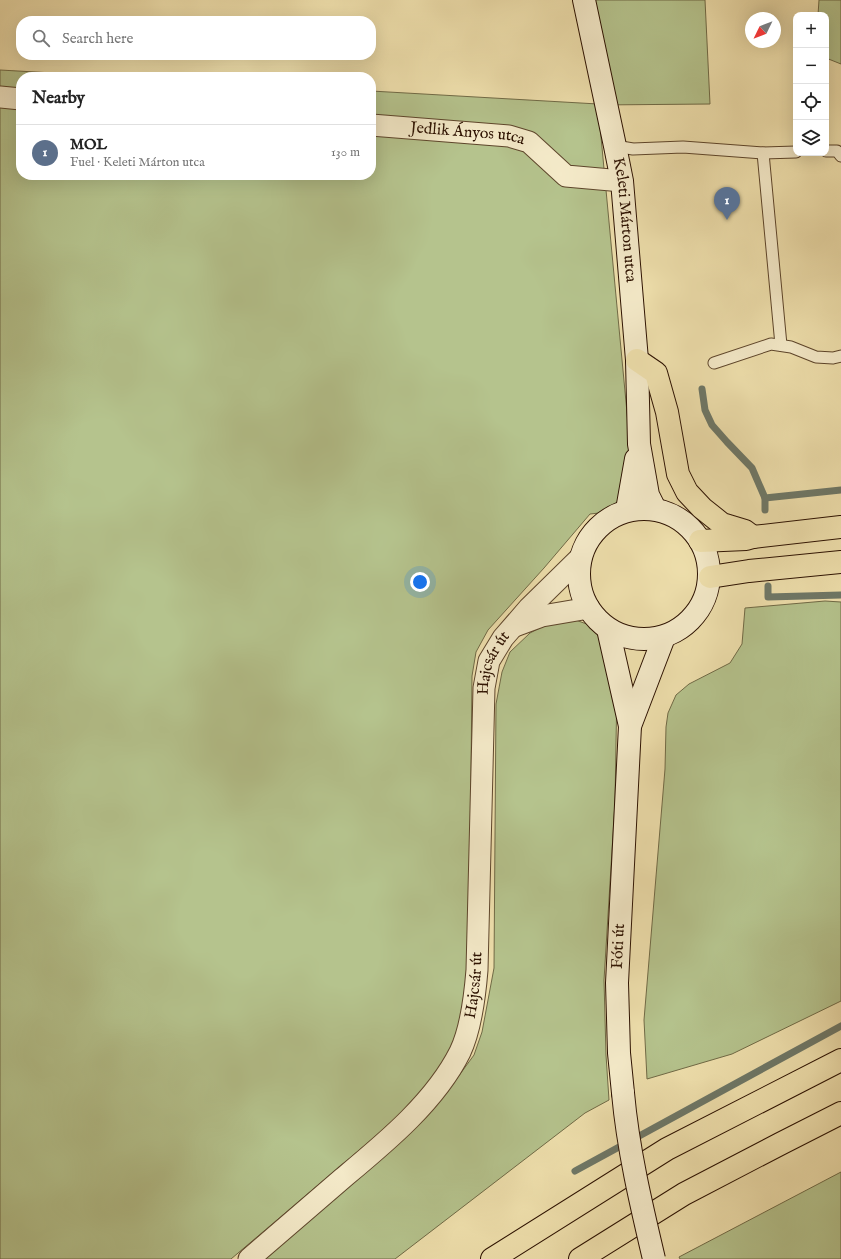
<!DOCTYPE html>
<meta charset="utf-8">
<style>
body{margin:0;font-family:"IM FELL English",serif;background:#f6f6f6;color:#222}
.controls{position:absolute;right:12px;top:12px;display:grid;overflow:hidden;border-radius:8px;box-shadow:0 4px 16px #0002}
.controls button{width:36px;height:36px;display:grid;place-items:center;padding:0;border:0;border-bottom:1px solid #e0e0e0;background:#fff;color:#222;font:20px sans-serif}
.compass{position:absolute;left:745px;top:12px;width:36px;height:36px;border-radius:50%;background:#fff;box-shadow:0 4px 16px #0002;rotate:227deg}
.you{position:absolute;left:420px;top:582px;width:14px;height:14px;margin:-10px;border:3px solid #fff;border-radius:50%;background:#1a73e8;box-shadow:0 0 0 6px #1a73e833}
.badge{display:grid;place-items:center;width:26px;height:26px;border-radius:50%;background:#ea580c;color:#fff;font-size:13px;font-weight:700}
.pin{position:absolute;translate:-50% -33px;filter:drop-shadow(0 1px 2px #0008)}
.pin::after{content:'';position:absolute;top:21px;width:14px;height:12px;background:inherit;clip-path:polygon(0 0,100% 0,50% 100%)}
.list{margin:0;padding:0;list-style:none}
h2{display:flex;justify-content:space-between;align-items:center;height:52px;margin:0;padding:0 16px;font-size:17px}
h2 small{font-size:13px;font-weight:400;color:#767676}
.list li{display:grid;grid-template-columns:26px 1fr auto;gap:12px;align-items:center;box-sizing:border-box;height:56px;padding:0 16px;border-top:1px solid #e0e0e0}
.list b{display:block;font-size:15px;white-space:nowrap}
.list p{margin:0;font-size:13px;white-space:nowrap;color:#767676}
.list em{font-size:13px;font-style:normal;color:#767676}
.icon{flex:none;width:22px;height:22px;fill:none;stroke:currentColor;stroke-width:2;stroke-linecap:round;stroke-linejoin:round}
.map{position:relative;flex:none;width:841px;height:1259px;overflow:hidden}
.search{position:absolute;background:#fff;box-shadow:0 4px 16px #0002;left:16px;top:16px;width:360px;height:44px;display:flex;align-items:center;gap:10px;box-sizing:border-box;padding:0 14px;border-radius:16px;color:#767676;font-size:15px}
.panel{position:absolute;background:#fff;box-shadow:0 4px 16px #0002;left:16px;top:72px;width:360px;height:108px;border-radius:16px}
.map>svg:first-child{display:block}
.green{fill:#b5c38d;stroke:#706a46}
.lines{fill:none;stroke-linecap:round;stroke-linejoin:round}
.stream{stroke:#6e7868;stroke-width:7}
.service-casing{stroke:#5d452b;stroke-width:13}
.minor-casing{stroke:#5d452b;stroke-width:23}
.secondary-casing{stroke:#2c1100;stroke-width:24}
.trunk-casing{stroke:#2c1100;stroke-width:24}
.service{stroke:#f5ebca;stroke-width:11}
.minor{stroke:#f5ebca;stroke-width:21}
.secondary{stroke:#f5ebca;stroke-width:22}
.trunk{stroke:#efe0ad;stroke-width:22}
.secondary-bridge-casing{stroke:#2c1100;stroke-width:24;stroke-linecap:butt}
.secondary-bridge{stroke:#f5ebca;stroke-width:22}
.labels{text-anchor:middle;dominant-baseline:central;stroke-width:4;stroke-linejoin:round;paint-order:stroke}
.street-label{font-size:16px;fill:#2c1100;stroke:#f5ebca}
</style>
<div class="map">
<svg width="841" height="1259" viewBox="0 0 841 1259">
<rect width="100%" height="100%" fill="#efe0ad"/>
<filter id="stains"><feTurbulence type="fractalNoise" baseFrequency=".005" numOctaves="4"/><feColorMatrix values="0 0 0 0 .2 0 0 0 0 .09 0 0 0 0 .02 0 0 0 .5 -.17"/></filter>
<radialGradient id="worn" r=".72"><stop offset=".6" stop-color="#630" stop-opacity="0"/><stop offset="1" stop-color="#630" stop-opacity=".3"/></radialGradient>
<g class="green">
<polygon points="580,0 705,0 710,104 598,105 634,487 627,510 590,514 544,568 488,630 476,652 472,676 469,970 460,1028 447,1060 411,1104 377,1135 231,1259 0,1259 0,70 124,77 21,77 21,175 371,175 371,91 598,104"/>
<polygon points="819,0 841,0 841,64 826,58 826,15 818,15"/>
<polygon points="825,601 841,602 841,1001 732,1054 647,1079 644,1020 665,769 666,727 668,713 676,695 689,684 730,663 742,644 745,608"/>
<polygon points="557,619 573,619 592,626 607,650 617,686 615,802 604,980 606,1055 609,1100 585,1113 395,1259 263,1259 439,1100 452,1085 474,1055 482,1032 494,968 496,704 502,672 510,652 530,633"/>
<polygon points="841,1172 841,1259 680,1259 679,1257"/>
</g>
<g class="lines">
<g class="stream">
<polyline points="702,389 705,410 712,425 727,442 752,468 765,498 841,490"/>
<polyline points="765,498 765,510"/>
<polyline points="768,586 768,597 841,595"/>
<polyline points="575,1171 841,1026"/>
</g>
<defs>
<g id="service">
<polyline points="615,146 633,149 683,147 763,153 796,152"/>
<polyline points="826,151 837,151 841,156"/>
<polyline points="763,153 781,345"/>
<polyline points="714,363 771,344 791,347 816,357 833,358 841,356"/>
</g>
<g id="minor">
<polyline points="0,97 21,99"/>
<path id="s1" d="M371,125L509,136L529,142L566,176L622,181"/>
<polyline points="515,626 542,616 589,608"/>
<path id="s2" d="M249,1259C280,1232 312,1205 343,1178C385,1143 435,1102 460,1052C471,1029 475,995 477,970L484,688L489,661L503,638L529,608L581,557"/>
</g>
<g id="secondary">
<path id="s3" d="M584,0L615,146L622,181L637,360L639,444L648,495L655,509"/>
<circle cx="644" cy="574" r="65"/>
<polyline points="627,510 636,459"/>
<polyline points="608,629 630,726"/>
<path id="s4" d="M623,1093L619,1053L617,983L630,726L664,637"/>
</g>
<g id="trunk">
<polyline points="637,360 656,373 667,412 678,474 687,492 702,508 722,524 745,531 753,537"/>
<polyline points="700,541 746,539 753,537 841,527"/>
<polyline points="710,577 749,571 841,562"/>
<polyline points="492,1259 667,1149 841,1060"/>
<polyline points="580,1259 684,1194 780,1144 841,1113"/>
</g>
</defs>
<use href="#service" class="service-casing"/>
<use href="#minor" class="minor-casing"/>
<use href="#secondary" class="secondary-casing"/>
<use href="#trunk" class="trunk-casing"/>
<use href="#service" class="service"/>
<use href="#minor" class="minor"/>
<use href="#secondary" class="secondary"/>
<use href="#trunk" class="trunk"/>
<defs>
<path id="secondary-bridge" d="M623,1093C628,1149 641,1204 654,1259"/>
</defs>
<use href="#secondary-bridge" class="secondary-bridge-casing"/>
<use href="#secondary-bridge" class="secondary-bridge"/>
</g>
<g class="labels">
<g class="street-label">
<text stroke="none"><textPath href="#s1" startOffset="97">Jedlik Ányos utca</textPath></text>
<text stroke="none"><textPath href="#s3" startOffset="224">Keleti Márton utca</textPath></text>
<text stroke="none"><textPath href="#s2" startOffset="690">Hajcsár út</textPath></text>
<text stroke="none"><textPath href="#s4" startOffset="147">Fóti út</textPath></text>
<text stroke="none"><textPath href="#s2" startOffset="366">Hajcsár út</textPath></text>
</g>
</g>
<rect width="100%" height="100%" filter="url(#stains)"/>
<rect width="100%" height="100%" fill="url(#worn)"/>
</svg>
<div class="controls">
<button>+</button>
<button>−</button>
<button><svg class="icon" aria-label="locate" viewBox="0 0 24 24"><circle cx="12" cy="12" r="6"/><path d="M12 2v4M12 18v4M2 12h4M18 12h4"/></svg></button>
<button><svg class="icon" aria-label="layers" viewBox="0 0 24 24"><path d="M12 4l9 5-9 5-9-5zM3 14l9 5 9-5"/></svg></button>
</div>
<svg class="compass" viewBox="-18 -18 36 36"><path d="M0-13l5 13h-10z" fill="#e53935"/><path d="M0 13l5-13h-10z" fill="#767676"/></svg>
<div class="you"></div>
<div class="pin badge" style="left:727px;top:220px;background:#5c6f8a">1</div>
<div class="search"><svg class="icon" aria-label="search" viewBox="0 0 24 24"><circle cx="10" cy="10" r="6"/><path d="M15 15l6 6"/></svg>Search here</div>
<section class="panel">
<h2>Nearby<small></small></h2>
<ul class="list">
<li><span class="badge" style="background:#5c6f8a">1</span><div><b>MOL</b><p>Fuel · Keleti Márton utca</p></div><em>130 m</em></li>
</ul>
</section>
</div>
